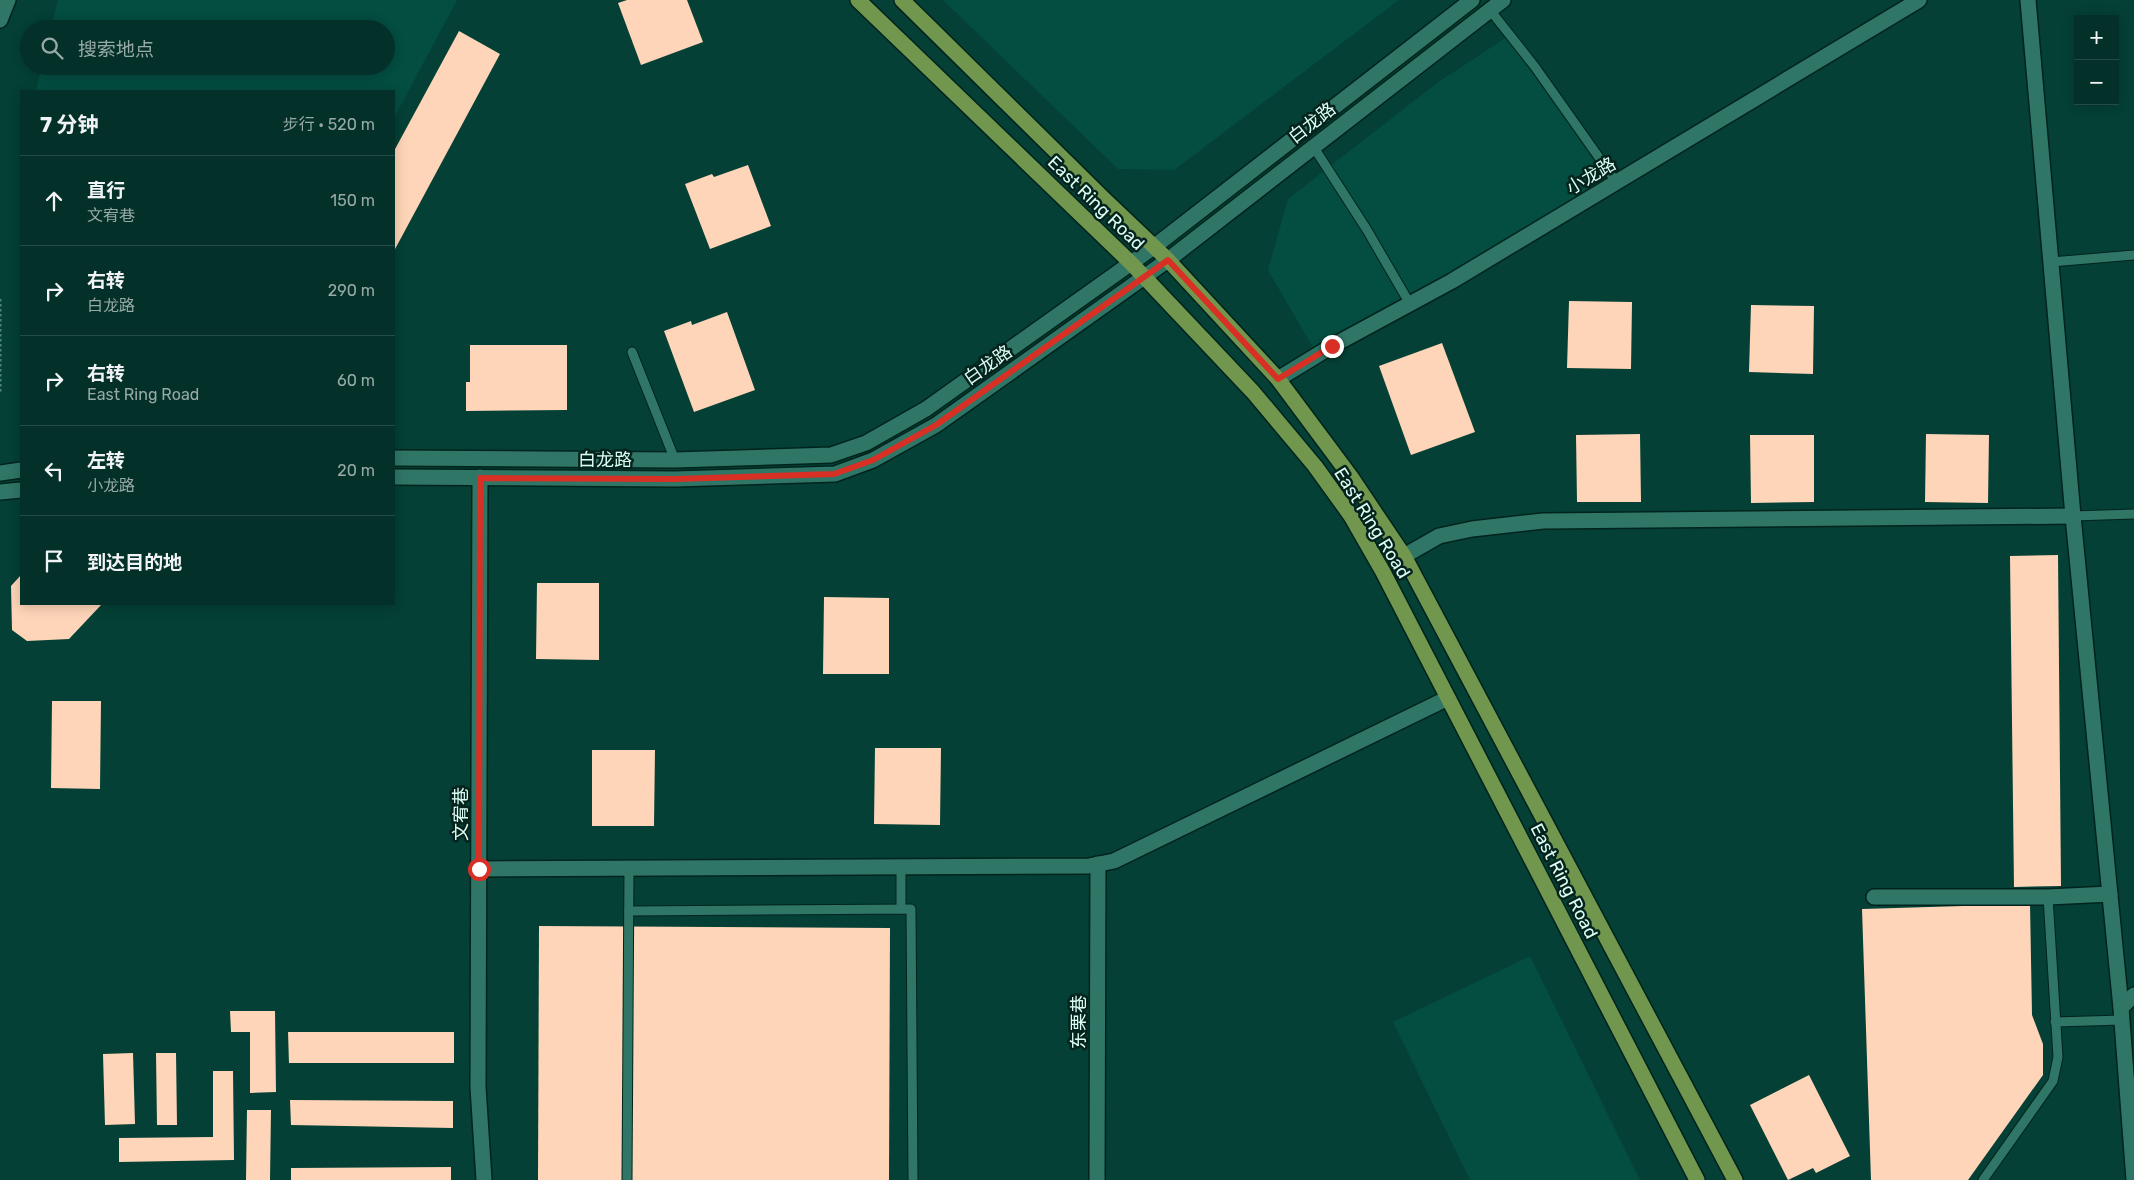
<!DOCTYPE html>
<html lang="zh">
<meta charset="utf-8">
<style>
body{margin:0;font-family:Rubik,"Noto Sans SC",sans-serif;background:#113c34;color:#f1f3f6}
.controls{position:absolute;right:15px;top:15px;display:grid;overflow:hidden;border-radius:0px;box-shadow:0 2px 12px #0003}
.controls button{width:45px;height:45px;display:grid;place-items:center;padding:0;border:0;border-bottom:1px solid #244b45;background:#033028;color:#f1f3f6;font:25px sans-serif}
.stop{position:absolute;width:15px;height:15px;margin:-11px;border:4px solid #d93025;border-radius:50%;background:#fff}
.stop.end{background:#d93025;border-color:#fff;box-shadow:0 1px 5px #0008}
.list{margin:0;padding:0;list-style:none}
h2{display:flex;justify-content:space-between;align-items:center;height:65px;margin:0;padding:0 20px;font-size:21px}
h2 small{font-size:16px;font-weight:400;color:#97a9a8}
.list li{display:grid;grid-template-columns:32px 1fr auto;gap:15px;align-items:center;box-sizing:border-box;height:90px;padding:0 20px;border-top:1px solid #244b45}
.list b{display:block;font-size:19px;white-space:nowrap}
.list p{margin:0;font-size:16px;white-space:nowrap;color:#97a9a8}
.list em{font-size:16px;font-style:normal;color:#97a9a8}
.icon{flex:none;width:28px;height:28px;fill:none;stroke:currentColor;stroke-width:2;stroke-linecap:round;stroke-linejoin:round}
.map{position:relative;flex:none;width:2134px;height:1180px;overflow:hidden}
.search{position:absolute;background:#033028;box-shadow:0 2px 12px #0003;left:20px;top:20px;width:375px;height:55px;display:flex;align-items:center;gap:12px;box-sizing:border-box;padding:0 18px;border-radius:28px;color:#97a9a8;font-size:19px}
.panel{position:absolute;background:#033028;box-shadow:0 2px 12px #0003;left:20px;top:90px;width:375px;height:515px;border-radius:0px}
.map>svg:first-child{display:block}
.built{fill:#044d41}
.building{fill:#fed5b8}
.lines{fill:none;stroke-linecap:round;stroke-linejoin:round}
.service-casing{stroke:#00241d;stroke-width:11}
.minor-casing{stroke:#00241d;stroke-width:18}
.secondary-casing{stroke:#00241d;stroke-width:18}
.primary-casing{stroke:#00241d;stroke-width:18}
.path{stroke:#508379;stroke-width:3;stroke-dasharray:2.5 2.5;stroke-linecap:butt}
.service{stroke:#307667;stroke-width:9}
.minor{stroke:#307667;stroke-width:15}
.secondary{stroke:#307667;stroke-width:15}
.primary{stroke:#71964d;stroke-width:15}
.route{stroke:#d93025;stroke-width:6}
.labels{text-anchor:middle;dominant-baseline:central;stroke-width:5;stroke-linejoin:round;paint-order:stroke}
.street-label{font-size:18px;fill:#dbfdf3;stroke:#05231d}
</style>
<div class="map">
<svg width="2134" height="1180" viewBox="0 0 2134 1180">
<rect width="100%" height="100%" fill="#044035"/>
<g class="built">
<polygon points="58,0 457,0 394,118 394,91 36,91 42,66 386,66 386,29 51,29"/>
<polygon points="943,0 1399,0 1174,170 1118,169"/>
<polygon points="1513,33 1617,177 1371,321 1315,351 1268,270 1288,199 1437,83"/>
<polygon points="1530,956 1640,1180 1470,1180 1393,1022"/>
</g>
<g class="building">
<polygon points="627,0 687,0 703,42 641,65 618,3"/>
<polygon points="459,31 500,54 394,251 394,151"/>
<polygon points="748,165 771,226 710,249 685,184 712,174 714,177"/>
<polygon points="1569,301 1632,302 1631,369 1567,368"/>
<polygon points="1751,305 1814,306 1813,374 1749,372"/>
<polygon points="727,312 755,390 694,412 664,331 691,321 692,325"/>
<polygon points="1442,343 1475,432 1411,455 1379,366"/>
<polygon points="470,345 567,345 567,410 466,411 466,382 470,382"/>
<polygon points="1640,434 1641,502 1577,502 1576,435"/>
<polygon points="1926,434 1989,435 1988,503 1925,502"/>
<polygon points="1750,435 1814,435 1814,502 1751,503"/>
<polygon points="2058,555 2061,886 2014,887 2010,556"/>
<polygon points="21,575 21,604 102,604 69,639 27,641 12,630 11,586"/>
<polygon points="537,583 599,583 599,660 536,659"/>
<polygon points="824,597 889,598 889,674 823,674"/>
<polygon points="52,701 101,701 100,789 51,788"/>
<polygon points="875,748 941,748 940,825 874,824"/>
<polygon points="592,750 655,750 654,826 592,826"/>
<polygon points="2030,904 2032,1015 2043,1044 2043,1075 1968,1180 1871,1180 1862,909"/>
<polygon points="539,926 890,928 889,1180 538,1180"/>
<polygon points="230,1011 275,1011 276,1092 250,1093 250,1032 231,1032"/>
<polygon points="288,1032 454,1032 454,1063 289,1063"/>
<polygon points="133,1053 135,1124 105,1125 103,1054"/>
<polygon points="156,1053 176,1053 177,1125 157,1125"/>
<polygon points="213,1071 233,1071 234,1160 119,1162 119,1138 213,1137"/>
<polygon points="1809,1075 1850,1156 1816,1173 1813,1168 1788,1180 1750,1105"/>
<polygon points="290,1100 453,1101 453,1128 291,1125"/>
<polygon points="247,1110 271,1110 270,1180 246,1180"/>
<polygon points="451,1167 451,1180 291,1180 291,1168"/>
</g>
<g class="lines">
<defs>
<g id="service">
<polyline points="1490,10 1535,67 1617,183"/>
<polyline points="1313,146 1367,230 1410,304"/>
<polyline points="2051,262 2134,255"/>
<polyline points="632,352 675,460"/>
<polyline points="2073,516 2134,514"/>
<polyline points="901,867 901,909"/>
<polyline points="629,911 911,909 913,1180"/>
<polyline points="2055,1022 2122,1020"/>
<polyline points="627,1180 629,868"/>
<polyline points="1983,1180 2053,1081 2058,1057 2048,897"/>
</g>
<g id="minor">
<polyline points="2028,0 2073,516 2121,1008 2134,1180"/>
<polyline points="1278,379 1332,346 1452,281 1919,0"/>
<polyline points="480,477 478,1087 484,1180"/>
<polyline points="1404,556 1439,536 1472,529 1543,521 2073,516"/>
<polyline points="479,869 1089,866 1114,861 1448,698"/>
<polyline points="1874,897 2048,897 2110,894"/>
<polyline points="2121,1008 2134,995"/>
<polyline points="1097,1180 1098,864"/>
</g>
<g id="secondary">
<polyline points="0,20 8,0"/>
<polyline points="394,458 675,460 831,455 866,443 926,409 1155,246 1472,0"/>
<polyline points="0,473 21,470"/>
<polyline points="394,477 675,479 835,474 873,460 936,425 1168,260 1503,0"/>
<polyline points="0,492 21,490"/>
</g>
<g id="primary">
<polyline points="858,0 1131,263 1253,392 1315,466 1351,516 1383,572 1697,1180"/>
<polyline points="902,0 1103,198 1168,260 1278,379 1351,477 1404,556 1735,1180"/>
</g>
</defs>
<use href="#service" class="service-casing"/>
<use href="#minor" class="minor-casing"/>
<use href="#secondary" class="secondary-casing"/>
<use href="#primary" class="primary-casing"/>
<polyline class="path" points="0,299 0,392"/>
<use href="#service" class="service"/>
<use href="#minor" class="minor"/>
<use href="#secondary" class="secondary"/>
<use href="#primary" class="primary"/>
</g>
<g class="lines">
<polyline class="route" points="479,869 480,478 675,479 834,474 873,460 936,425 1168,260 1278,379 1332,346"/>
</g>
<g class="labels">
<g class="street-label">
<text transform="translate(1312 123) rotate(-38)">白龙路</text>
<text transform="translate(1591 176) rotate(-31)">小龙路</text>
<text transform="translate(1096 203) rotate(44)">East Ring Road</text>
<text transform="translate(988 365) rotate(-35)">白龙路</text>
<text x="605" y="460">白龙路</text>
<text transform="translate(1372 523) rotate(58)">East Ring Road</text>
<text transform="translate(461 814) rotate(-90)">文宥巷</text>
<text transform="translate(1564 881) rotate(63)">East Ring Road</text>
<text transform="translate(1079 1022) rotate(-90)">东栗巷</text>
</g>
</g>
</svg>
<div class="controls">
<button>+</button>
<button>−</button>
</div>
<div class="stop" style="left:479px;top:869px"></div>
<div class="stop end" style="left:1332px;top:346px"></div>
<div class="search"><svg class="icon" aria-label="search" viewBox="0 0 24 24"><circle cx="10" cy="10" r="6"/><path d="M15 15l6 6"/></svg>搜索地点</div>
<section class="panel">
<h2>7 分钟<small>步行 · 520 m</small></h2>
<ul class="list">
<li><svg class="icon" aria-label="ahead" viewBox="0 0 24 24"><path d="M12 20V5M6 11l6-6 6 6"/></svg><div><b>直行</b><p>文宥巷</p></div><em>150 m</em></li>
<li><svg class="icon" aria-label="right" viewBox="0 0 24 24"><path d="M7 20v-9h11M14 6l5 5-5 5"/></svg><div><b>右转</b><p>白龙路</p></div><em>290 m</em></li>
<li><svg class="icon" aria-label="right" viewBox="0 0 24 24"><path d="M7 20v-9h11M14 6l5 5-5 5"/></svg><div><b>右转</b><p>East Ring Road</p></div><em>60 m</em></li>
<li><svg class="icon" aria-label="left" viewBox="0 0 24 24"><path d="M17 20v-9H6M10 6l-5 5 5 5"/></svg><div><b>左转</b><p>小龙路</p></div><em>20 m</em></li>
<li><svg class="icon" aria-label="arrive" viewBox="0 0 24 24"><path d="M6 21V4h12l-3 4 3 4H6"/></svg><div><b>到达目的地</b></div></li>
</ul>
</section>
</div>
